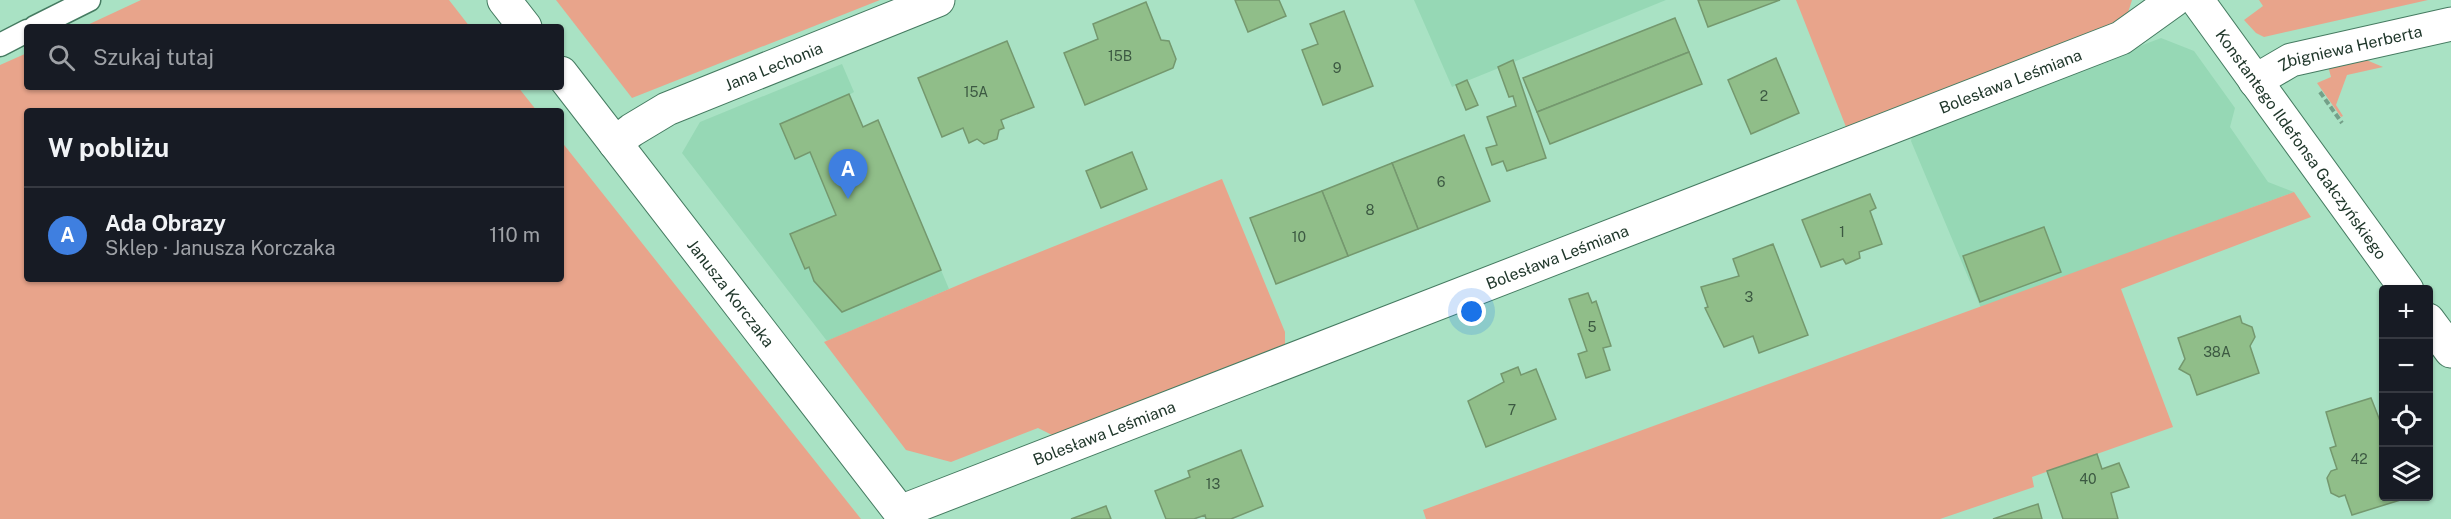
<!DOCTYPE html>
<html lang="pl">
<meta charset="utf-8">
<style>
body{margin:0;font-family:"Public Sans",sans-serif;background:#20242c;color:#f1f3f6}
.controls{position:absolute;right:18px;bottom:18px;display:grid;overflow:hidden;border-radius:6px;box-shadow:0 2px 4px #0004}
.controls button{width:54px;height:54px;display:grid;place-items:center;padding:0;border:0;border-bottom:2px solid #363941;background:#171b24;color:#f1f3f6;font:30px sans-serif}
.you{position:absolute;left:1472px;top:312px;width:21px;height:21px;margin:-15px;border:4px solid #fff;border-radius:50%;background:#1a73e8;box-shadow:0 0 0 9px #1a73e833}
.badge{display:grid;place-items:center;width:39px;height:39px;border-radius:50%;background:#cf9ac3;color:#fff;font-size:20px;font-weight:700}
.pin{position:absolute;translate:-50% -50px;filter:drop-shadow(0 2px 3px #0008)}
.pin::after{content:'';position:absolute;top:32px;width:21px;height:18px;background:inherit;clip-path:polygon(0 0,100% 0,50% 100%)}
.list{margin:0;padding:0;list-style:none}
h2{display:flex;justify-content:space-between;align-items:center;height:78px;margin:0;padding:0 24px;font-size:26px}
h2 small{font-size:20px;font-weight:400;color:#9ea1a6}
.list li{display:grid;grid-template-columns:39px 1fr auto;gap:18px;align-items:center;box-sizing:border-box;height:96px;padding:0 24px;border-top:2px solid #363941}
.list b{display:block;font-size:22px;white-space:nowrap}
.list p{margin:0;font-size:20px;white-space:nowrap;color:#9ea1a6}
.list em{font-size:20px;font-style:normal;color:#9ea1a6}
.icon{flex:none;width:33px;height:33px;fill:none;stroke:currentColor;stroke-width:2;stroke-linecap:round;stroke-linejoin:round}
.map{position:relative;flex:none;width:2451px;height:519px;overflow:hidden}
.search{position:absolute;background:#171b24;box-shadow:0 2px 4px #0004;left:24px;top:24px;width:540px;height:66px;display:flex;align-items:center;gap:15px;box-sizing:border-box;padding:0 21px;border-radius:6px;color:#9ea1a6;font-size:22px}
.panel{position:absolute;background:#171b24;box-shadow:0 2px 4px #0004;left:24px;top:108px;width:540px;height:174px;border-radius:6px}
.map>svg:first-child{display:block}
.built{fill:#96d8b5}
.green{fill:#e8a48b}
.building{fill:#90be89;stroke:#74986e;stroke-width:1.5}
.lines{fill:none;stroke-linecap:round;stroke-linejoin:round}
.service-casing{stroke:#457b61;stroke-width:25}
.minor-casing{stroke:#457b61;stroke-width:35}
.tertiary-casing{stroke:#457b61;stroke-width:35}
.path{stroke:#74a089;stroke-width:4;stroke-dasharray:6 3;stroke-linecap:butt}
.service{stroke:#fff;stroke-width:22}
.minor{stroke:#fff;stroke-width:33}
.tertiary{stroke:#fff;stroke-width:33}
.labels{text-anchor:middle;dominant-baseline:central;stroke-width:4.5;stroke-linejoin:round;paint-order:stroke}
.number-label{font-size:14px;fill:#3c5942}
.street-label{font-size:16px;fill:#20372b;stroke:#b6f0d1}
</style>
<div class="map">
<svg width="2451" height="519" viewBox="0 0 2451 519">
<rect width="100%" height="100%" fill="#a9e2c4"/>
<g class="built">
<polygon points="1414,0 1666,0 1452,87"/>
<polygon points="2161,38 2194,51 2235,108 2230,127 2268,182 2294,192 1981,308 1911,141 1913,133"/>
<polygon points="842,64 854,92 849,95 863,127 878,120 949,289 827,341 682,153 700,122"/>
</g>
<g class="green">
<polygon points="141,0 449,0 470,27 83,27"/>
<polygon points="556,0 880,0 632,98"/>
<polygon points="1796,0 2132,0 2126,19 1848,132"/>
<polygon points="2259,0 2428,0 2264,37 2256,33 2244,20 2263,6"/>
<polygon points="27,53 27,87 518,87 537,111 27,111 27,279 561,279 561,141 861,519 0,519 0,65"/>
<polygon points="2364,59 2383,67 2347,75 2336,105 2343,116 2341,117 2317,83 2331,77 2328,66"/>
<polygon points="1222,179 1285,332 1285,346 1058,438 1038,428 951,462 906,450 824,342 975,278"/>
<polygon points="2294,192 2311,217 2121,289 2173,427 2032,477 2034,487 1940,519 1426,519 1423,510"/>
</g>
<g class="building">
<polygon points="1235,0 1279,0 1286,16 1248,32"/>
<polygon points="1698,0 1780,0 1708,27"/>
<polygon points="1146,2 1161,40 1169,41 1176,59 1173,68 1085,105 1064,53 1098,39 1093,24"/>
<polygon points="1344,11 1373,86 1323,105 1302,50 1318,44 1310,24"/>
<polygon points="1675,18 1689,52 1537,112 1523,78"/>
<polygon points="1007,41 1034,107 1001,120 1004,128 999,130 997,139 984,144 977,139 969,143 963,128 942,137 918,78"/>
<polygon points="1689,52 1702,84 1550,144 1537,112"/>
<polygon points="1776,58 1799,113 1751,134 1728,80"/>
<polygon points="1513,60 1546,158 1507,171 1503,161 1492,165 1486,148 1497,145 1487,117 1516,106 1513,96 1509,97 1498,67"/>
<polygon points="1467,80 1478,105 1466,110 1456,85"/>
<polygon points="849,94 863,127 878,120 941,270 842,312 814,281 809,267 805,269 790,234 836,215 810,152 795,159 780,124"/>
<polygon points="1464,135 1490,201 1418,229 1392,163"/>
<polygon points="1132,152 1147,189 1101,208 1086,171"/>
<polygon points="1392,163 1418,229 1348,256 1322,191"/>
<polygon points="1322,191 1348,256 1276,284 1250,218"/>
<polygon points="1870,194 1876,208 1870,211 1882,244 1859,252 1860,258 1846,264 1843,259 1821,267 1802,220"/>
<polygon points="2044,227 2061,272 1980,302 1963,256"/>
<polygon points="1773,244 1808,335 1759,353 1753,336 1724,347 1705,308 1708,307 1701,287 1739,276 1733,259"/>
<polygon points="1588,293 1592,303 1596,301 1611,346 1603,348 1610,370 1586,378 1578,354 1587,351 1569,299"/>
<polygon points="2240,316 2242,323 2252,327 2255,337 2250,346 2259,373 2197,395 2190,375 2179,369 2185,359 2178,338"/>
<polygon points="1518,367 1521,375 1536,369 1556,419 1486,447 1468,401 1504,382 1501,374"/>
<polygon points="2371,398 2384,431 2384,496 2410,497 2352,515 2345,495 2339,497 2331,493 2327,478 2331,471 2337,469 2330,448 2336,446 2326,412"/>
<polygon points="1241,450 1263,506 1231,519 1206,519 1205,515 1194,519 1166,519 1155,491 1190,477 1188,471"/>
<polygon points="2097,454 2102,469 2119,463 2129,487 2111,493 2118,519 2063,519 2047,471"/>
<polygon points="2038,504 2042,519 1993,519"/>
<polygon points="1106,506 1111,519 1071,519"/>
</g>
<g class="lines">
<defs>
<g id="service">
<polyline points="35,27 89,0"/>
<polyline points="0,45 27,31"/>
</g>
<g id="minor">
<path id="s1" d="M2197,0L2407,290"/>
<path id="s2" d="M2255,81L2291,60L2451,24"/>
<path id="s3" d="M615,143L632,130L667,109L938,0"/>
<polyline points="2428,320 2451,351"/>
<path id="s4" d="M900,512L2121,38L2174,0"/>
</g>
<g id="tertiary">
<polyline points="504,0 525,27"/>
<path id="s5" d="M561,73L900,512"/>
</g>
</defs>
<use href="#service" class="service-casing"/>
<use href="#minor" class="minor-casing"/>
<use href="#tertiary" class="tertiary-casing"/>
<polyline class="path" points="2320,92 2342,123"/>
<use href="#service" class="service"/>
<use href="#minor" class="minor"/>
<use href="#tertiary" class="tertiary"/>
</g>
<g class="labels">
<g class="number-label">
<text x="1120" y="56">15B</text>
<text x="1337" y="68">9</text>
<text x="976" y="92">15A</text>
<text x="1764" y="96">2</text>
<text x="1441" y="182">6</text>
<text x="1370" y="210">8</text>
<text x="1842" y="232">1</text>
<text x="1299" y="237">10</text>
<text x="1749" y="297">3</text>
<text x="1592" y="327">5</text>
<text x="2217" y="352">38A</text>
<text x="1512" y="410">7</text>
<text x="2359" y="459">42</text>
<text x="2088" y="479">40</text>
<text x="1213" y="484">13</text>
</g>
<g class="street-label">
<text stroke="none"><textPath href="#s2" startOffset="102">Zbigniewa Herberta</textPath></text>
<text stroke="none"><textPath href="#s3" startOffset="177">Jana Lechonia</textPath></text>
<text stroke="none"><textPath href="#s4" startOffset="1191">Bolesława Leśmiana</textPath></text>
<text stroke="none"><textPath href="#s1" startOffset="178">Konstantego Ildefonsa Gałczyńskiego</textPath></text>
<text stroke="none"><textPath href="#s4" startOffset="705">Bolesława Leśmiana</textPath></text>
<text stroke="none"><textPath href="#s5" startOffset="278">Janusza Korczaka</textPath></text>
<text stroke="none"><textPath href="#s4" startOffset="219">Bolesława Leśmiana</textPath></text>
</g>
</g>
</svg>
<div class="controls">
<button>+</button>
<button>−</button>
<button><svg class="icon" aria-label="locate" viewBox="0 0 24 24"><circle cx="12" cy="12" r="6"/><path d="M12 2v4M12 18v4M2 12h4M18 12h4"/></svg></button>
<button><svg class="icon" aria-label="layers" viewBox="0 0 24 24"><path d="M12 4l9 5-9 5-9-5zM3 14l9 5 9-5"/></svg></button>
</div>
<div class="you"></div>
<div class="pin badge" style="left:848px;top:199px;background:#3f7fe0">A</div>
<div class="search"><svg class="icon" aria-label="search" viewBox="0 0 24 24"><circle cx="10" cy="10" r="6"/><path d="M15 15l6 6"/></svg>Szukaj tutaj</div>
<section class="panel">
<h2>W pobliżu<small></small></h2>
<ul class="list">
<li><span class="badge" style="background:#3f7fe0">A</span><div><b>Ada Obrazy</b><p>Sklep · Janusza Korczaka</p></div><em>110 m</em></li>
</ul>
</section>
</div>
